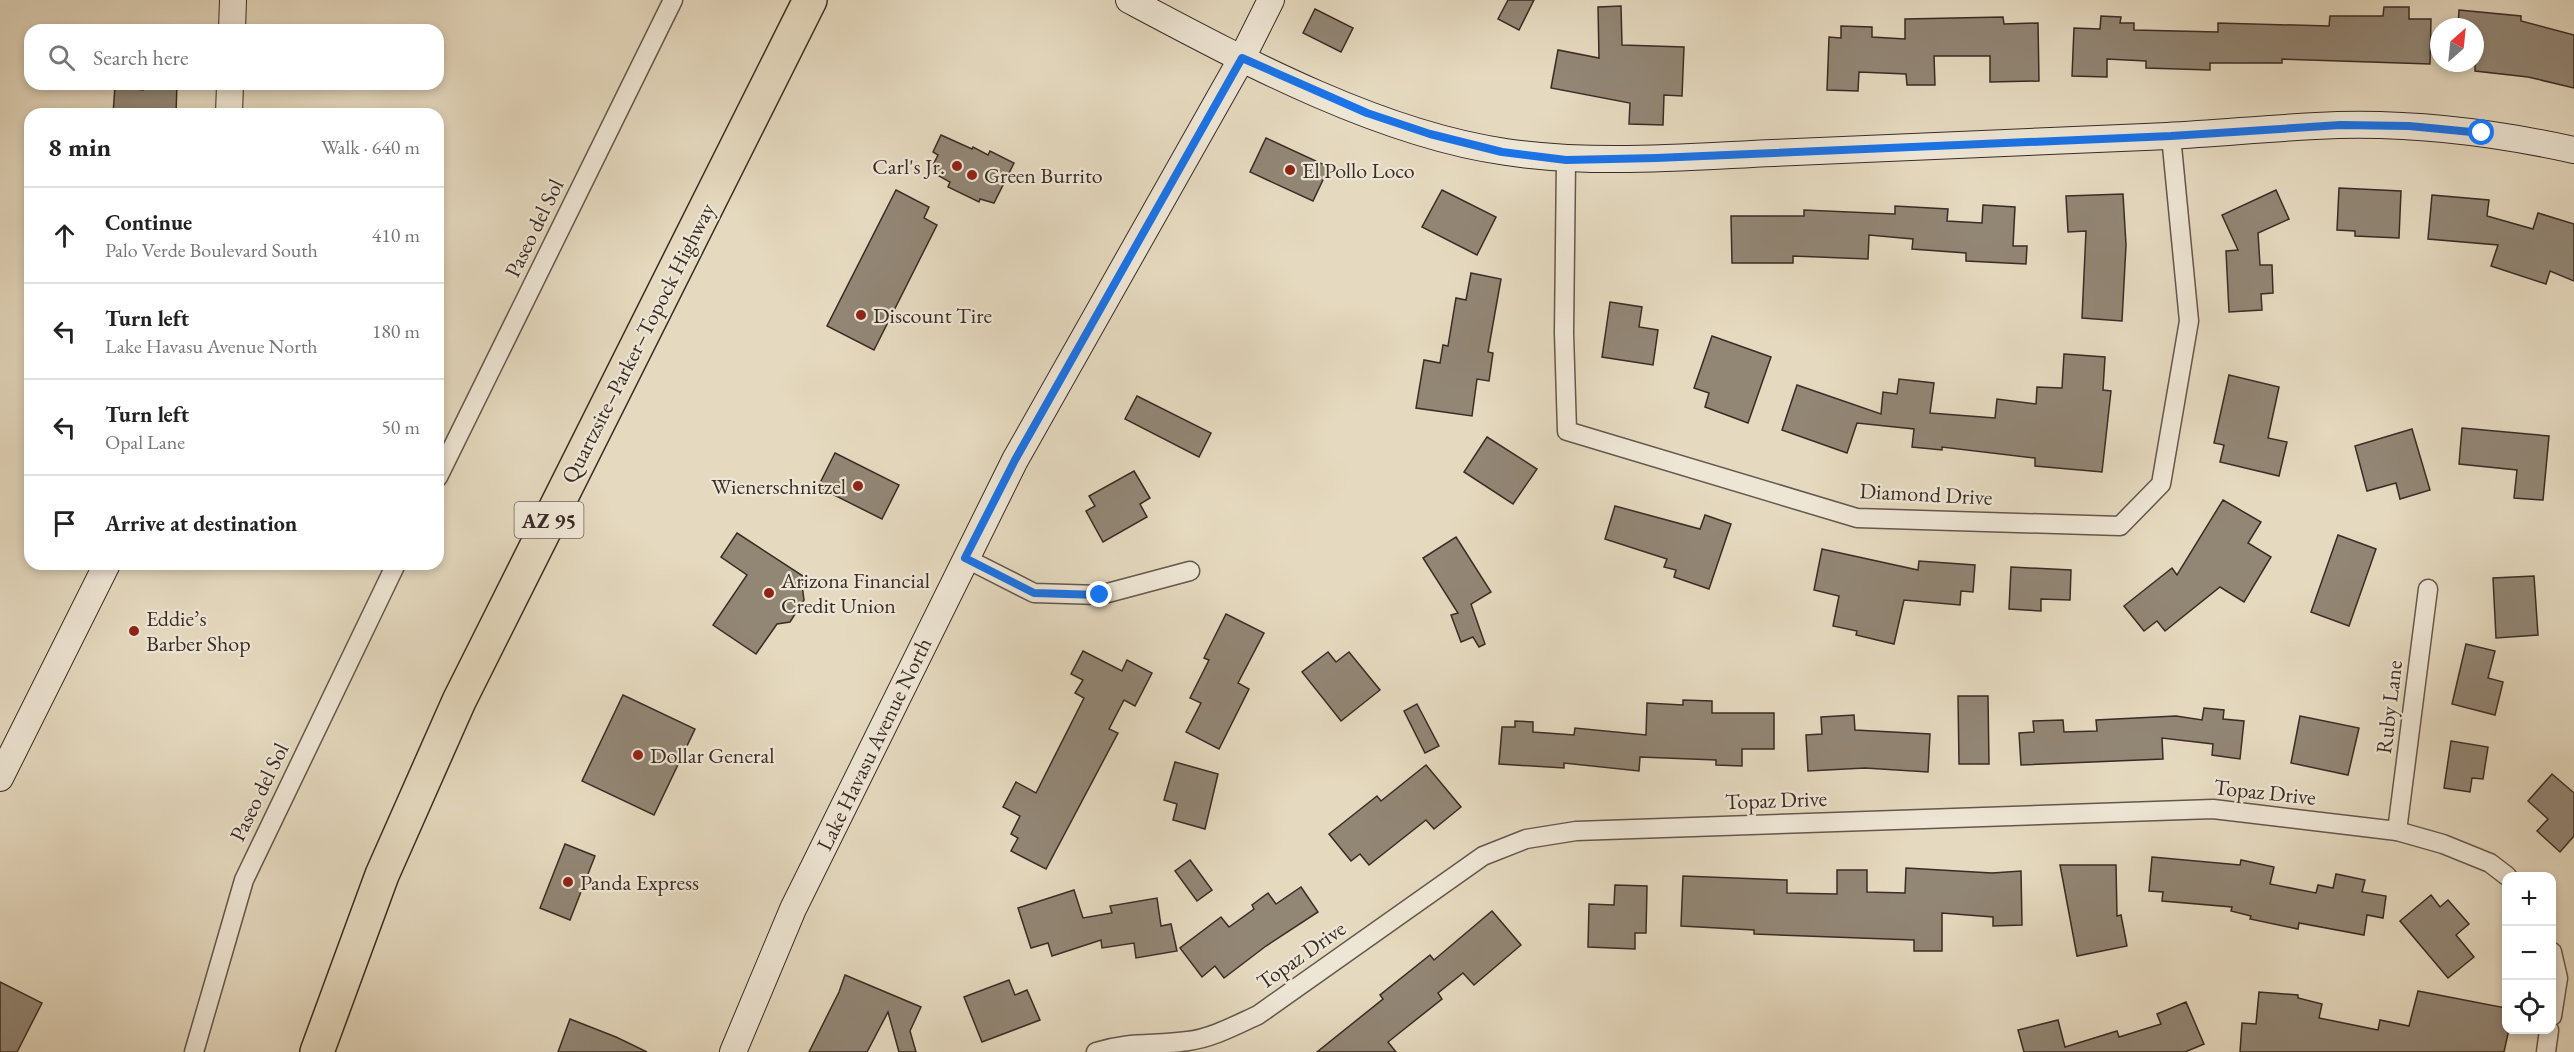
<!DOCTYPE html>
<meta charset="utf-8">
<style>
body{margin:0;font-family:"EB Garamond",serif;background:#f2f2f2;color:#222}
.controls{position:absolute;right:18px;bottom:18px;display:grid;overflow:hidden;border-radius:12px;box-shadow:0 3px 9px #0003}
.controls button{width:54px;height:54px;display:grid;place-items:center;padding:0;border:0;border-bottom:2px solid #e0e0e0;background:#fff;color:#222;font:30px sans-serif}
.compass{position:absolute;left:2430px;top:18px;width:54px;height:54px;border-radius:50%;background:#fff;box-shadow:0 3px 9px #0003;rotate:27deg}
.stop{position:absolute;width:18px;height:18px;margin:-14px;border:4px solid #1a73e8;border-radius:50%;background:#fff}
.stop.end{background:#1a73e8;border-color:#fff;box-shadow:0 2px 6px #0008}
.list{margin:0;padding:0;list-style:none}
h2{display:flex;justify-content:space-between;align-items:center;height:78px;margin:0;padding:0 24px;font-size:26px}
h2 small{font-size:20px;font-weight:400;color:#767676}
.list li{display:grid;grid-template-columns:39px 1fr auto;gap:18px;align-items:center;box-sizing:border-box;height:96px;padding:0 24px;border-top:2px solid #e0e0e0}
.list b{display:block;font-size:22px;white-space:nowrap}
.list p{margin:0;font-size:20px;white-space:nowrap;color:#767676}
.list em{font-size:20px;font-style:normal;color:#767676}
.icon{flex:none;width:33px;height:33px;fill:none;stroke:currentColor;stroke-width:2;stroke-linecap:round;stroke-linejoin:round}
.map{position:relative;flex:none;width:2574px;height:1052px;overflow:hidden}
.search{position:absolute;background:#fff;box-shadow:0 3px 9px #0003;left:24px;top:24px;width:420px;height:66px;display:flex;align-items:center;gap:15px;box-sizing:border-box;padding:0 21px;border-radius:18px;color:#767676;font-size:22px}
.panel{position:absolute;background:#fff;box-shadow:0 3px 9px #0003;left:24px;top:108px;width:420px;height:462px;border-radius:18px}
.map>svg:first-child{display:block}
.building{fill:#928675;stroke:#392c25;stroke-width:1.5}
.lines{fill:none;stroke-linecap:round;stroke-linejoin:round}
.street-casing{stroke:#64574c;stroke-width:21}
.secondary-casing{stroke:#392c25;stroke-width:28}
.highway-casing{stroke:#392c25;stroke-width:36}
.street{stroke:#eee6d5;stroke-width:18}
.secondary{stroke:#eee6d5;stroke-width:26}
.highway{stroke:#e5d9bf;stroke-width:33}
.route{stroke:#1a73e8;stroke-width:8}
.poi-dot{fill:#8f2418;stroke:#eee6d5;stroke-width:2}
.labels{text-anchor:middle;dominant-baseline:central;stroke-width:4.5;stroke-linejoin:round;paint-order:stroke}
.shield{fill:#eee6d5;stroke:#6f645a;stroke-width:1.5}
.shield-label{font-size:21px;font-weight:bold;fill:#392c25}
.poi-label{font-size:22px;fill:#392c25;stroke:#eee6d5;text-anchor:start}
.street-label{font-size:22px;fill:#392c25;stroke:#eee6d5}
</style>
<div class="map">
<svg width="2574" height="1052" viewBox="0 0 2574 1052">
<rect width="100%" height="100%" fill="#e5d9bf"/>
<filter id="stains"><feTurbulence type="fractalNoise" baseFrequency=".00333" numOctaves="4"/><feColorMatrix values="0 0 0 0 .2 0 0 0 0 .09 0 0 0 0 .02 0 0 0 .5 -.17"/></filter>
<radialGradient id="worn" r=".72"><stop offset=".6" stop-color="#630" stop-opacity="0"/><stop offset="1" stop-color="#630" stop-opacity=".3"/></radialGradient>
<g class="building">
<polygon points="1508,0 1534,0 1519,30 1498,19"/>
<polygon points="1621,6 1622,45 1684,47 1682,96 1664,95 1663,125 1629,124 1630,103 1551,88 1558,50 1599,58 1598,7"/>
<polygon points="2384,7 2409,7 2409,19 2431,19 2430,64 2282,59 2282,63 2210,63 2210,70 2146,68 2146,61 2107,59 2107,77 2072,76 2074,28 2100,29 2101,16 2121,17 2120,23 2134,23 2134,30 2218,32 2218,23 2329,26 2330,16 2383,16"/>
<polygon points="1315,9 1353,28 1341,52 1303,33"/>
<polygon points="2459,10 2521,16 2521,21 2574,35 2574,88 2528,77 2475,71 2475,27 2458,27"/>
<polygon points="2003,17 2004,24 2038,23 2039,81 1990,82 1990,56 1934,56 1935,85 1907,85 1906,74 1859,72 1858,91 1827,90 1829,37 1841,38 1841,26 1872,27 1872,37 1905,39 1905,19"/>
<polygon points="144,84 177,84 176,114 113,114 115,86 143,90"/>
<polygon points="941,135 972,149 973,147 988,155 990,151 1014,163 994,203 980,199 979,202 948,187 950,182 930,171 938,155 933,152"/>
<polygon points="1266,138 1329,167 1313,201 1250,172"/>
<polygon points="2339,188 2401,191 2399,238 2355,236 2355,231 2337,230"/>
<polygon points="896,190 929,207 924,218 937,225 874,350 827,326"/>
<polygon points="1442,190 1496,217 1477,255 1422,227"/>
<polygon points="2276,190 2289,219 2258,233 2260,265 2272,265 2273,293 2261,294 2262,310 2229,312 2226,251 2238,250 2222,215"/>
<polygon points="2123,194 2126,245 2122,321 2082,318 2086,231 2068,232 2066,196"/>
<polygon points="2432,195 2489,200 2487,216 2533,229 2538,213 2574,224 2574,281 2550,271 2546,284 2491,266 2498,245 2428,239"/>
<polygon points="1983,205 2015,207 2013,246 2027,246 2026,264 1966,261 1966,253 1912,249 1913,239 1869,235 1868,259 1793,256 1793,263 1732,263 1731,216 1804,216 1804,210 1895,214 1895,206 1948,209 1947,221 1982,223"/>
<polygon points="1471,273 1501,279 1488,352 1493,353 1489,381 1477,379 1472,416 1416,408 1424,360 1440,363 1443,345 1448,346 1456,298 1466,300"/>
<polygon points="1610,302 1642,307 1639,327 1658,330 1653,365 1602,357"/>
<polygon points="1712,336 1771,357 1748,423 1705,407 1709,393 1694,388"/>
<polygon points="2064,354 2105,357 2103,390 2111,391 2102,472 2035,466 2035,458 1942,447 1942,450 1912,447 1914,429 1857,423 1847,453 1782,430 1797,385 1881,414 1883,392 1897,394 1899,379 1934,383 1930,413 1995,418 1997,399 2036,404 2037,387 2062,388"/>
<polygon points="2229,375 2279,387 2268,438 2287,442 2279,476 2220,462 2224,445 2214,443"/>
<polygon points="1137,396 1211,433 1199,457 1125,419"/>
<polygon points="2462,428 2549,436 2543,500 2514,498 2517,470 2459,464"/>
<polygon points="2412,429 2430,490 2400,499 2396,483 2367,491 2355,446"/>
<polygon points="1487,437 1537,469 1513,504 1464,472"/>
<polygon points="835,453 899,485 882,519 818,487"/>
<polygon points="1134,471 1150,498 1140,504 1147,517 1103,542 1086,511 1095,506 1089,496"/>
<polygon points="2223,500 2261,522 2248,543 2271,557 2244,602 2220,587 2165,631 2157,621 2144,631 2124,606 2172,568 2177,575"/>
<polygon points="1615,506 1700,529 1705,515 1731,524 1709,589 1674,577 1676,570 1664,567 1667,559 1605,539"/>
<polygon points="737,533 806,578 802,585 804,600 790,622 777,624 756,654 713,625 747,575 721,557"/>
<polygon points="2338,535 2376,549 2349,626 2311,612"/>
<polygon points="1456,537 1491,592 1471,604 1485,644 1479,647 1473,637 1461,642 1451,615 1458,613 1423,558"/>
<polygon points="1822,549 1918,570 1919,561 1975,565 1973,592 1961,591 1960,605 1904,600 1894,644 1856,635 1857,631 1833,626 1839,596 1814,590"/>
<polygon points="2011,567 2071,570 2070,600 2041,599 2041,611 2009,609"/>
<polygon points="2534,576 2538,635 2496,638 2493,578"/>
<polygon points="1226,614 1264,633 1238,683 1249,689 1219,749 1186,732 1201,703 1190,698 1209,660 1204,658"/>
<polygon points="2466,644 2495,651 2488,678 2503,682 2495,715 2452,704"/>
<polygon points="1083,651 1122,671 1127,660 1152,673 1135,706 1124,700 1109,729 1118,733 1046,869 1011,851 1018,838 1011,834 1020,816 1003,807 1016,782 1036,793 1084,698 1075,693 1083,680 1071,674"/>
<polygon points="1328,652 1336,662 1349,652 1380,690 1341,721 1302,672"/>
<polygon points="623,695 695,729 654,815 582,781"/>
<polygon points="1958,696 1988,696 1989,764 1959,764"/>
<polygon points="1683,700 1712,701 1712,713 1774,713 1774,749 1742,749 1742,766 1716,765 1716,760 1640,757 1639,771 1564,763 1564,768 1499,764 1502,727 1515,727 1515,721 1533,722 1533,732 1574,735 1575,728 1646,735 1647,703 1683,705"/>
<polygon points="1417,704 1439,746 1425,753 1404,711"/>
<polygon points="2204,708 2224,710 2223,719 2244,721 2240,759 2212,755 2213,744 2162,738 2163,759 2021,765 2019,733 2034,732 2033,721 2063,720 2064,732 2097,731 2096,720 2176,716 2202,720"/>
<polygon points="1854,715 1855,730 1930,734 1928,772 1865,768 1808,771 1806,735 1822,734 1821,717"/>
<polygon points="2300,716 2359,728 2348,775 2291,763"/>
<polygon points="2451,741 2488,747 2483,779 2472,778 2470,792 2444,788"/>
<polygon points="1175,762 1218,774 1205,829 1173,820 1177,804 1164,800"/>
<polygon points="1426,765 1461,807 1434,829 1426,820 1369,865 1360,854 1351,861 1329,834 1377,796 1381,801"/>
<polygon points="2552,774 2574,793 2574,836 2560,852 2537,831 2548,819 2528,801"/>
<polygon points="565,844 595,856 570,920 540,908"/>
<polygon points="2152,857 2240,865 2241,860 2274,867 2270,884 2316,893 2318,885 2333,888 2336,874 2365,880 2362,892 2386,896 2383,918 2367,915 2364,935 2299,923 2298,929 2250,919 2251,916 2231,911 2232,907 2162,901 2163,892 2149,891"/>
<polygon points="1190,860 1212,890 1197,901 1175,871"/>
<polygon points="2060,865 2116,865 2117,916 2121,915 2127,946 2077,956"/>
<polygon points="1906,868 1992,873 2021,871 2022,925 1993,926 1993,917 1942,913 1942,951 1914,951 1914,940 1754,934 1754,930 1681,926 1683,876 1787,880 1787,893 1837,894 1837,870 1867,870 1867,892 1905,893"/>
<polygon points="1615,885 1647,886 1646,933 1635,933 1635,949 1588,947 1589,904 1614,905"/>
<polygon points="1301,887 1318,912 1266,946 1224,978 1215,966 1202,977 1180,948 1221,917 1229,927 1254,909 1252,905 1268,893 1276,904"/>
<polygon points="1074,890 1083,918 1112,913 1110,906 1157,898 1161,926 1171,924 1177,951 1136,958 1134,943 1102,948 1101,940 1052,956 1048,943 1031,948 1018,908"/>
<polygon points="2431,895 2440,907 2448,900 2469,924 2456,935 2474,957 2448,978 2400,921"/>
<polygon points="1492,911 1521,945 1474,985 1463,973 1438,993 1442,999 1388,1042 1396,1052 1317,1052 1383,999 1380,995 1430,955 1434,960"/>
<polygon points="845,975 921,1007 910,1031 916,1052 899,1052 888,1012 867,1052 809,1052 839,992"/>
<polygon points="1009,980 1015,995 1027,990 1040,1020 982,1042 964,997"/>
<polygon points="0,982 42,1003 17,1052 0,1052"/>
<polygon points="2418,991 2506,1008 2506,1029 2509,1029 2504,1052 2240,1052 2242,1023 2256,1024 2259,992 2298,995 2298,998 2322,1004 2319,1018 2378,1030 2380,1020 2409,1026"/>
<polygon points="2186,1002 2204,1044 2185,1052 2024,1052 2018,1030 2058,1020 2065,1047 2117,1031 2119,1037 2161,1024 2157,1014"/>
<polygon points="570,1019 616,1037 647,1052 558,1052"/>
</g>
<g class="lines">
<defs>
<g id="street">
<polyline points="1566,160 1564,333 1567,431 1857,518 2120,526 2161,484 2189,321 2171,136"/>
<polyline points="438,477 673,0"/>
<polyline points="965,558 1034,593 1100,595 1190,571"/>
<polyline points="2397,831 2428,589"/>
<polyline points="2552,952 2558,978 2552,1016"/>
<polyline points="194,1052 244,880 396,564"/>
<path d="M1096,1052C1130,1041 1155,1046 1188,1041C1212,1038 1236,1025 1258,1015L1483,856L1526,839L1576,831L2213,809L2397,831L2443,844L2490,863L2507,876"/>
<polyline points="2546,1052 2549,1030"/>
</g>
<g id="secondary">
<path d="M1129,0C1242,60 1379,134 1506,152C1595,165 1685,157 1773,153C1905,147 2036,142 2167,136C2224,133 2281,127 2338,125C2417,123 2497,133 2574,150"/>
<polyline points="232,30 233,0"/>
<polyline points="229,114 230,84"/>
<polyline points="0,778 107,564"/>
<polyline points="733,1052 793,909 1015,460 1242,58 1271,0"/>
</g>
<polyline id="highway" points="317,1052 382,875 459,701 810,0"/>
</defs>
<use href="#street" class="street-casing"/>
<use href="#secondary" class="secondary-casing"/>
<use href="#highway" class="highway-casing"/>
<use href="#street" class="street"/>
<use href="#secondary" class="secondary"/>
<use href="#highway" class="highway"/>
</g>
<g class="lines">
<polyline class="route" points="1100,595 1034,593 965,558 1015,460 1242,58 1367,113 1430,134 1502,152 1566,160 1656,158 2171,136 2340,125 2409,126 2482,133"/>
</g>
<g class="poi-dot">
<circle cx="957" cy="166" r="6"/>
<circle cx="1290" cy="170" r="6"/>
<circle cx="972" cy="175" r="6"/>
<circle cx="861" cy="315" r="6"/>
<circle cx="858" cy="486" r="6"/>
<circle cx="769" cy="593" r="6"/>
<circle cx="134" cy="631" r="6"/>
<circle cx="638" cy="755" r="6"/>
<circle cx="568" cy="882" r="6"/>
</g>
<g class="labels">
<rect class="shield" x="514.5" y="502" width="69" height="36" rx="4.5"/>
<g class="shield-label">
<text x="549" y="520">AZ 95</text>
</g>
<g class="poi-label">
<text x="945" y="166" text-anchor="end">Carl's Jr.</text>
<text x="1302" y="170">El Pollo Loco</text>
<text x="984" y="175">Green Burrito</text>
<text x="873" y="315">Discount Tire</text>
<text x="846" y="486" text-anchor="end">Wienerschnitzel</text>
<text x="781" y="580">Arizona Financial<tspan x="781" dy="25">Credit Union</tspan></text>
<text x="146" y="618">Eddie’s<tspan x="146" dy="25">Barber Shop</tspan></text>
<text x="650" y="755">Dollar General</text>
<text x="580" y="882">Panda Express</text>
</g>
<g class="street-label">
<text transform="translate(534 228) rotate(-64)">Paseo del Sol</text>
<text transform="translate(638 343) rotate(-63)">Quartzsite–Parker–Topock Highway</text>
<text transform="translate(1926 494) rotate(3)">Diamond Drive</text>
<text transform="translate(2389 707) rotate(-83)">Ruby Lane</text>
<text transform="translate(874 744) rotate(-64)">Lake Havasu Avenue North</text>
<text transform="translate(259 792) rotate(-64)">Paseo del Sol</text>
<text transform="translate(2265 792) rotate(6)">Topaz Drive</text>
<text transform="translate(1776 800) rotate(-2)">Topaz Drive</text>
<text transform="translate(1301 955) rotate(-35)">Topaz Drive</text>
</g>
</g>
<rect width="100%" height="100%" filter="url(#stains)"/>
<rect width="100%" height="100%" fill="url(#worn)"/>
</svg>
<div class="controls">
<button>+</button>
<button>−</button>
<button><svg class="icon" aria-label="locate" viewBox="0 0 24 24"><circle cx="12" cy="12" r="6"/><path d="M12 2v4M12 18v4M2 12h4M18 12h4"/></svg></button>
</div>
<svg class="compass" viewBox="-18 -18 36 36"><path d="M0-13l5 13h-10z" fill="#e53935"/><path d="M0 13l5-13h-10z" fill="#767676"/></svg>
<div class="stop" style="left:2482px;top:133px"></div>
<div class="stop end" style="left:1100px;top:595px"></div>
<div class="search"><svg class="icon" aria-label="search" viewBox="0 0 24 24"><circle cx="10" cy="10" r="6"/><path d="M15 15l6 6"/></svg>Search here</div>
<section class="panel">
<h2>8 min<small>Walk · 640 m</small></h2>
<ul class="list">
<li><svg class="icon" aria-label="ahead" viewBox="0 0 24 24"><path d="M12 20V5M6 11l6-6 6 6"/></svg><div><b>Continue</b><p>Palo Verde Boulevard South</p></div><em>410 m</em></li>
<li><svg class="icon" aria-label="left" viewBox="0 0 24 24"><path d="M17 20v-9H6M10 6l-5 5 5 5"/></svg><div><b>Turn left</b><p>Lake Havasu Avenue North</p></div><em>180 m</em></li>
<li><svg class="icon" aria-label="left" viewBox="0 0 24 24"><path d="M17 20v-9H6M10 6l-5 5 5 5"/></svg><div><b>Turn left</b><p>Opal Lane</p></div><em>50 m</em></li>
<li><svg class="icon" aria-label="arrive" viewBox="0 0 24 24"><path d="M6 21V4h12l-3 4 3 4H6"/></svg><div><b>Arrive at destination</b></div></li>
</ul>
</section>
</div>
